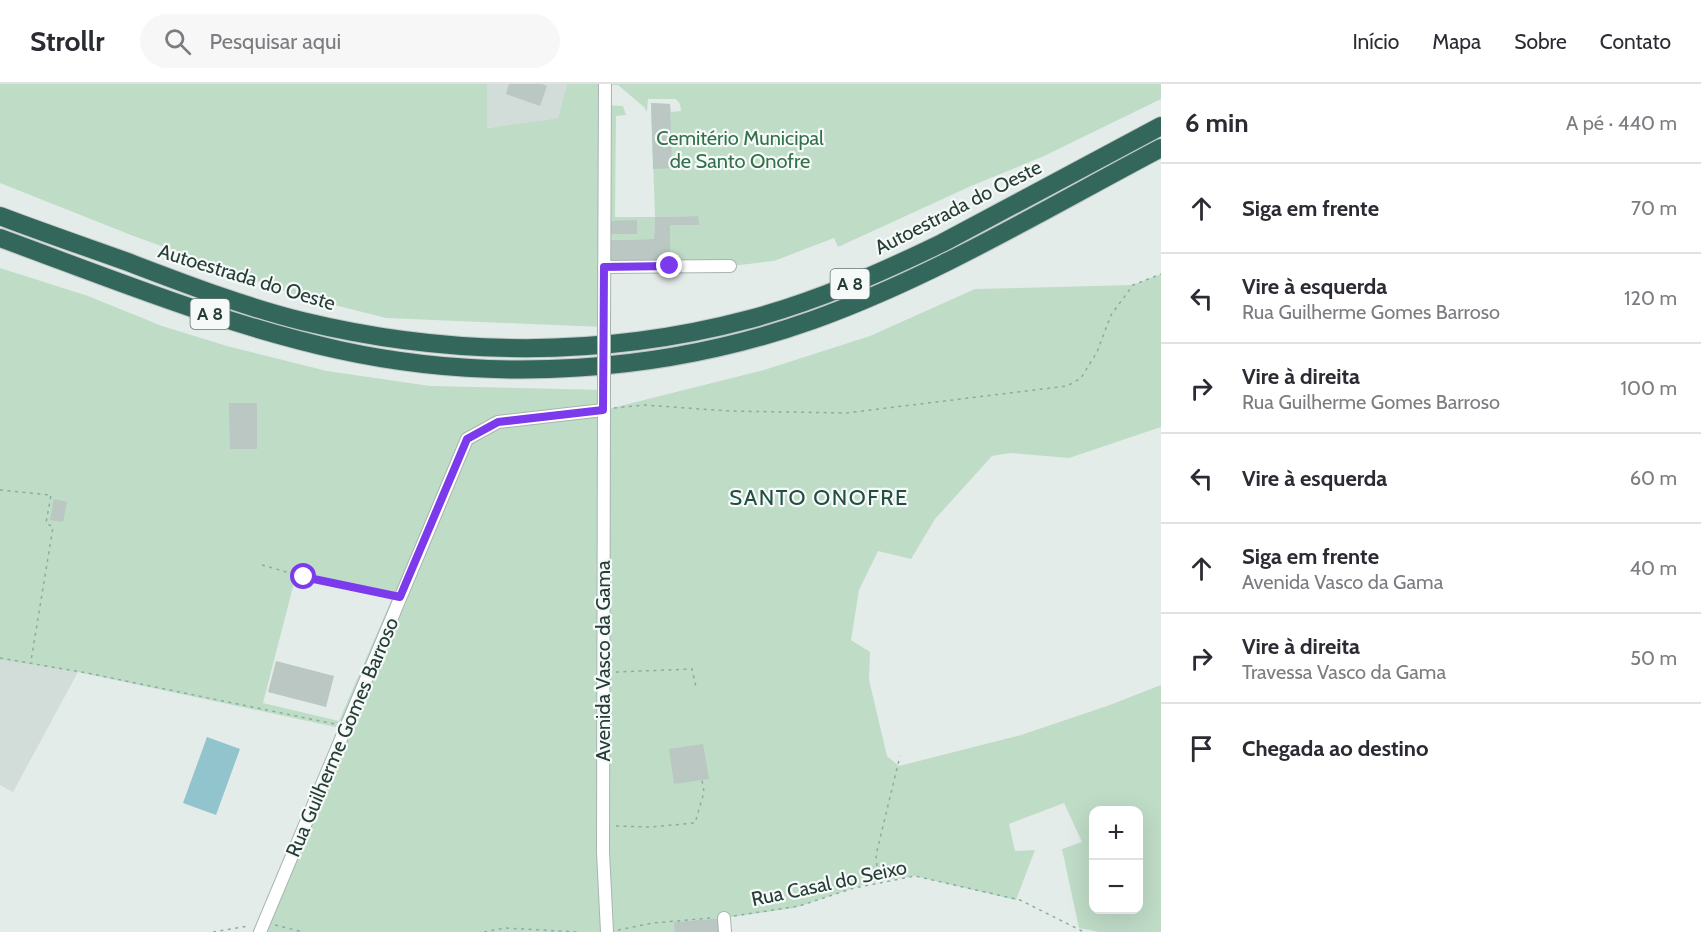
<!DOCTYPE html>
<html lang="pt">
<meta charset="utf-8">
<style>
body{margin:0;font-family:Cabin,sans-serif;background:#f7f7f7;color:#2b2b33}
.controls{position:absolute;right:18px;bottom:18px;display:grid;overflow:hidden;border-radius:12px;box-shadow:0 6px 24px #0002}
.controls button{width:54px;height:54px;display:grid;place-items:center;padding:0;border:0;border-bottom:2px solid #e1e1e2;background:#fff;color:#2b2b33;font:30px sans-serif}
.stop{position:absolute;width:18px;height:18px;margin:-14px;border:4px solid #7c3aed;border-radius:50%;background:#fff}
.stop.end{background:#7c3aed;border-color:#fff;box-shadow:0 2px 6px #0008}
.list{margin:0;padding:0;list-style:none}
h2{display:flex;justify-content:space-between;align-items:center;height:78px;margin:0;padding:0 24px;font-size:26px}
h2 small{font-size:20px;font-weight:400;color:#7c7c81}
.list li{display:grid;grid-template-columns:39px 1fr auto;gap:18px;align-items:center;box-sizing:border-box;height:90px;padding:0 24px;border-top:2px solid #e1e1e2}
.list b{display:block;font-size:22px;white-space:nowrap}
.list p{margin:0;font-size:20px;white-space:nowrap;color:#7c7c81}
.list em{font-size:20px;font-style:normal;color:#7c7c81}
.icon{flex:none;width:33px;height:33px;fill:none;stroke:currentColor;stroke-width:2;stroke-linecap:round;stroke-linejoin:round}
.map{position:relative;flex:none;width:1161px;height:848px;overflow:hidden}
header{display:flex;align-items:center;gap:36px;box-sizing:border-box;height:84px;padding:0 30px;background:#fff;border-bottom:2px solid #e1e1e2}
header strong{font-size:28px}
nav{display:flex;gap:33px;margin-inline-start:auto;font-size:21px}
.search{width:420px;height:54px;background:#f7f7f7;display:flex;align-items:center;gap:15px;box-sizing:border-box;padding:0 21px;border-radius:33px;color:#7c7c81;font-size:22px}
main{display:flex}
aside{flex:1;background:#fff}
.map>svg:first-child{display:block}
.built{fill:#d2dcd8}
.green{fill:#bfdcc7;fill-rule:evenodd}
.water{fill:#91c4cd}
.building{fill:#bac7c2}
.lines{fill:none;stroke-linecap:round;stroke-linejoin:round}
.minor-casing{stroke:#a7b4b0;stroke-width:14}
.highway-casing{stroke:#c2c9c7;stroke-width:20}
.path{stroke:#87aea1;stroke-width:1.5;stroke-dasharray:3 4.5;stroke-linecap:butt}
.minor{stroke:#fff;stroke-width:12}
.highway{stroke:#33675c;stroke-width:18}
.minor-bridge-casing{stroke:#a7b4b0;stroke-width:14;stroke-linecap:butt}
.minor-bridge{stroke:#fff;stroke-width:12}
.route{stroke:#7c3aed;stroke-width:8}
.labels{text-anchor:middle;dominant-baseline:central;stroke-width:4.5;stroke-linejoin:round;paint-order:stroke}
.shield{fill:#f5f9f7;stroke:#637570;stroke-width:1.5}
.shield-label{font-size:18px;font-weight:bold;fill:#253d36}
.park-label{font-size:20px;fill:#32714a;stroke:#f5f9f7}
.street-label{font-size:20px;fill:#253d36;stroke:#f5f9f7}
.quarter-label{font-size:22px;letter-spacing:1.5px;fill:#224e43;stroke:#f5f9f7}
</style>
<header>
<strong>Strollr</strong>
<div class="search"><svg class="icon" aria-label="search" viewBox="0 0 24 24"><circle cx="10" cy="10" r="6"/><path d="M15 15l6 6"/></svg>Pesquisar aqui</div>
<nav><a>Início</a><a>Mapa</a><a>Sobre</a><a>Contato</a></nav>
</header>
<main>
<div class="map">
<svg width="1161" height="848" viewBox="0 0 1161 848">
<rect width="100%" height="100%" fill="#e4ece9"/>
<g class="built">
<polygon points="487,0 567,0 558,34 486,44"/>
<polygon points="0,576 78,588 13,708 0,701"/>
</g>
<g class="green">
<path d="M0,0H487V44L558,34L567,0H1161V15L1044,72L971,102L838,163L834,154L774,177L730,182H670V141H698V132L655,133L654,155L604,156L603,243L386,234L295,211L131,151L0,99ZM605,1H618L644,23L647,28L648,15H676L680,20L681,27L671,28L670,20L651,19L655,133H615L616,32L626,31L623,22L605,21Z"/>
<path d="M0,184L88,212L162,242L227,262L327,287L430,302L604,306V326L764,286L870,252L975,205L1133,201L1161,190V343L1069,374L1011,369L992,372L935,435L911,475L878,467L859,506L851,556L870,568L869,596L887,672L899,682L1021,651L1107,622L1161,601V848H1099L1079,844L1062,765L1082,758L1064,719L1009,740L1015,767L1035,766L1016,816L915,792L868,799L794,824L724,834L675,838V848H260L345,645L78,588L0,576ZM296,491L393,512L339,637L263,619ZM1094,726H1138V826H1094Z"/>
</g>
<polygon class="water" points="207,653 240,665 216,731 183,719"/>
<g class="building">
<polygon points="509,0 542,0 547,2 540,22 506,10"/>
<polygon points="651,19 670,20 672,84 653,85"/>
<polygon points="698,132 699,141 670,141 670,182 610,182 610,156 654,155 655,133"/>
<polygon points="637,136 637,150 611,150 611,137"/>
<polygon points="229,319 257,319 257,365 230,365"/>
<polygon points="54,415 67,418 63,438 50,436"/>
<polygon points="276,577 334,592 326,623 268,608"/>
<polygon points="703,660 709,695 674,700 669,665"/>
<polygon points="724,834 725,848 675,848 674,838"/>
</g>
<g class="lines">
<defs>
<g id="minor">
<polyline points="604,183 730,182"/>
<polyline points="604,243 605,0"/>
<polyline points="604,306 603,768 607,848"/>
<polyline points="724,834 725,848"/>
<polyline points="260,848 467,355 498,338 603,326"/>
</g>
<g id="highway">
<path d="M0,132C42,148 83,162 125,177C183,199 242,222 302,237C450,273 603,274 750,235C817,217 880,189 942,159L1161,42"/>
<path d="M0,154C112,195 222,240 339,266C494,300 664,289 813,236C935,192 1047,124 1161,64"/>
</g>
</defs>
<use href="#minor" class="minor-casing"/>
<use href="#highway" class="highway-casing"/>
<g class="path">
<polyline points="614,324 644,321 729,327 846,329 1067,302 1081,294 1097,268 1111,231 1133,201 1161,190"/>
<polyline points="0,406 51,411 46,439 53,443 31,577"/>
<polyline points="262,481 304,493 388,511"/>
<polyline points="0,574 87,589 335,640"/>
<polyline points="616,588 692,585 696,603"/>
<polyline points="616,742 650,743 695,739 704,708 702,696"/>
<polyline points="878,797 876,771 900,672"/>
<polyline points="734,832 799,822 854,804 915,792 1020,816 1084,848"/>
<polyline points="275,841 303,848"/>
<polyline points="618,846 653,839 711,834"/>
<polyline points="213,848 249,842"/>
<polyline points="484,848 505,844 578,848"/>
</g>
<use href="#minor" class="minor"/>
<use href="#highway" class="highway"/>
<defs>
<polyline id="minor-bridge" points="604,306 604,243"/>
</defs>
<use href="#minor-bridge" class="minor-bridge-casing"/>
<use href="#minor-bridge" class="minor-bridge"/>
</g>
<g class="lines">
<polyline class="route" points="304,493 400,513 467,355 498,338 603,326 604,183 670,182"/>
</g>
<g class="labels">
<g class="shield">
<rect x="830.5" y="185" width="39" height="30" rx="4.5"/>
<rect x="190.5" y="215" width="39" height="30" rx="4.5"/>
</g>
<g class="shield-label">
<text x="850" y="200">A 8</text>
<text x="210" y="230">A 8</text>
</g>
<g class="park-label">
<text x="740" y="54">Cemitério Municipal<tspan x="740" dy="23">de Santo Onofre</tspan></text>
</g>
<g class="street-label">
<text transform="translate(958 123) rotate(-27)">Autoestrada do Oeste</text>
<text transform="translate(247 193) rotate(17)">Autoestrada do Oeste</text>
<text transform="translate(603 577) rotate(-90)">Avenida Vasco da Gama</text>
<text transform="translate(342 653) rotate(-67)">Rua Guilherme Gomes Barroso</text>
<text transform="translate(829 799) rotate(-12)">Rua Casal do Seixo</text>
</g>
<g class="quarter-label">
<text x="819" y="413">SANTO ONOFRE</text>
</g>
</g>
</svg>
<div class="controls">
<button>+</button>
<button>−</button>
</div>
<div class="stop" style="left:304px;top:493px"></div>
<div class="stop end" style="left:670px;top:182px"></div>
</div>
<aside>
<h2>6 min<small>A pé · 440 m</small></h2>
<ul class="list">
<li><svg class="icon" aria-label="ahead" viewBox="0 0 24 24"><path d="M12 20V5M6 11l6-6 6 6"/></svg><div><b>Siga em frente</b></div><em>70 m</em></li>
<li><svg class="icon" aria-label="left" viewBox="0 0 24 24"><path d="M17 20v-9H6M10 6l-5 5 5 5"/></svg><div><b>Vire à esquerda</b><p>Rua Guilherme Gomes Barroso</p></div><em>120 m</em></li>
<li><svg class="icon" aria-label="right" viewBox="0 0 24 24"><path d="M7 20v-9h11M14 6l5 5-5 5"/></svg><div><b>Vire à direita</b><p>Rua Guilherme Gomes Barroso</p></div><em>100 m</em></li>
<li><svg class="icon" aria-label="left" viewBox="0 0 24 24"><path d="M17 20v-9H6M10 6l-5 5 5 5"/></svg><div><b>Vire à esquerda</b></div><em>60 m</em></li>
<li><svg class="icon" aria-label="ahead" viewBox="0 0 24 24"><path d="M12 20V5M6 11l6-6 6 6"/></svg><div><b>Siga em frente</b><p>Avenida Vasco da Gama</p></div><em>40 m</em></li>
<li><svg class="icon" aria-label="right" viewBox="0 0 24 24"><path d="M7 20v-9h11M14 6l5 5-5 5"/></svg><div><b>Vire à direita</b><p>Travessa Vasco da Gama</p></div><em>50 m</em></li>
<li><svg class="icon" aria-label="arrive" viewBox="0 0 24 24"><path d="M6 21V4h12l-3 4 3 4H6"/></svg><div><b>Chegada ao destino</b></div></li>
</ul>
</aside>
</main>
